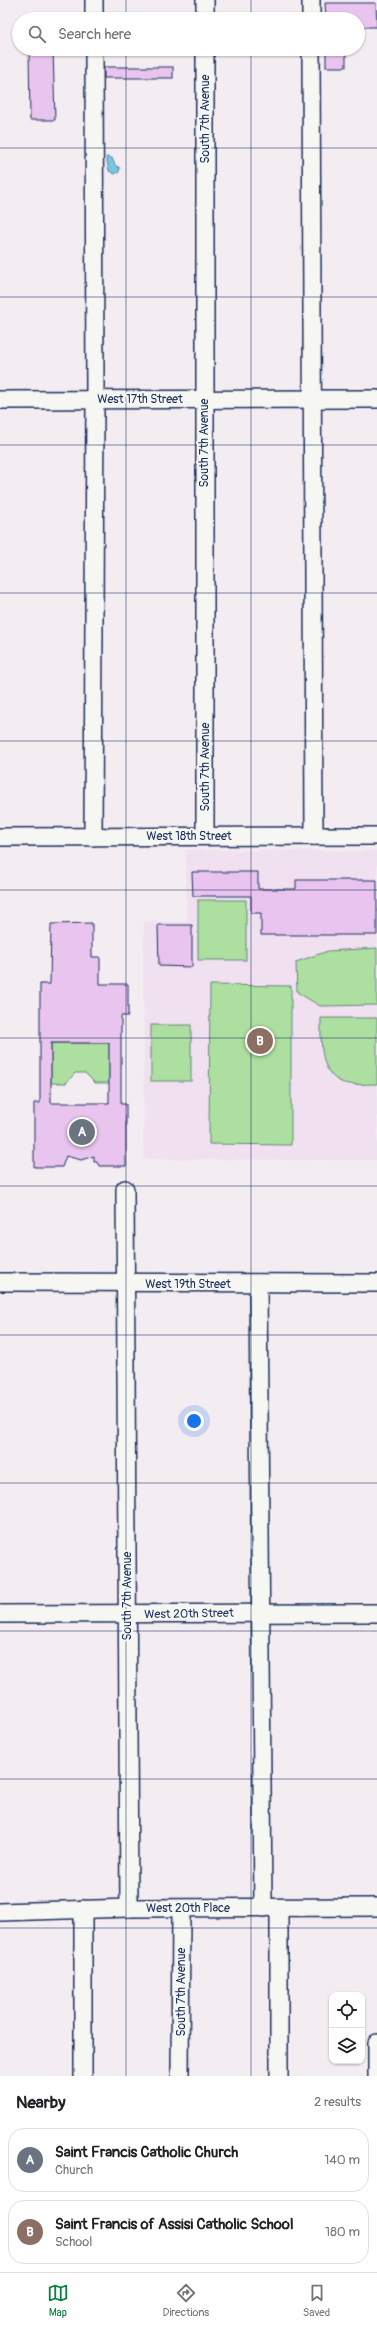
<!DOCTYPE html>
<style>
body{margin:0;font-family:Pangolin,sans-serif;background:#f6f6f6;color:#202124}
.controls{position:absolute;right:12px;bottom:12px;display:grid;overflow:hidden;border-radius:8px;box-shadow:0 1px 3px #0004}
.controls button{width:36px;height:36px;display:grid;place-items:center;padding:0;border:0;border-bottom:1px solid #e0e0e0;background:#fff;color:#202124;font:20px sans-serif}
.you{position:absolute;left:194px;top:1421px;width:14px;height:14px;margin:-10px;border:3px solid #fff;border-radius:50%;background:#1a73e8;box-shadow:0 0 0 6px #1a73e833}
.badge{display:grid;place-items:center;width:26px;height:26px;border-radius:50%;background:#0b8043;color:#fff;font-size:13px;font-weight:700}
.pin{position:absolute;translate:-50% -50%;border:2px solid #fff;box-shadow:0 1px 4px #0006}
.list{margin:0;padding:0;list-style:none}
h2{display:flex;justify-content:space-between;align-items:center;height:52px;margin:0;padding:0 16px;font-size:17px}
h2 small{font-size:13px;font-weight:400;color:#757577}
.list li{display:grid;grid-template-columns:26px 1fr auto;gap:12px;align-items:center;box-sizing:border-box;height:64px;margin:0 8px 8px;padding:0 8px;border:1px solid #e0e0e0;border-radius:16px}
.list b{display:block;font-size:15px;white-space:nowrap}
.list p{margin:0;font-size:13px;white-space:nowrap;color:#757577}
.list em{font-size:13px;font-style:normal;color:#757577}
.icon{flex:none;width:22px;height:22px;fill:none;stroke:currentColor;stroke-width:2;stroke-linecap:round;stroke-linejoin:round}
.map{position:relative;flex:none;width:377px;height:2076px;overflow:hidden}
.search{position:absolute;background:#fff;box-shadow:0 1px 3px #0004;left:12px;right:12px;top:12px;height:44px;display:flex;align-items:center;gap:10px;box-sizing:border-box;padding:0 14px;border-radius:22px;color:#757577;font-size:15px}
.sheet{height:196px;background:#fff}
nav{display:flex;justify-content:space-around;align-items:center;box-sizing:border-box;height:56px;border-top:1px solid #e0e0e0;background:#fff;font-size:11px;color:#757577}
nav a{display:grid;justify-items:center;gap:2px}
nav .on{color:#0b8043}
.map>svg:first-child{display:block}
.built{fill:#f0e0f0}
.green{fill:#addfa0;stroke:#64877f}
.water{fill:#7cc6dc;stroke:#558aaa}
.building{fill:#e9c4ef;stroke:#1b2f5e;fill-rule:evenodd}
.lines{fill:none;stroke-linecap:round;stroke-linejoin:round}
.minor-casing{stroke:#1b2f5e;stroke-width:20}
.minor{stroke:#f6f6f2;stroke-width:17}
.grid{fill:none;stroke:#1b2f5e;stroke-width:1;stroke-opacity:0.55}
.labels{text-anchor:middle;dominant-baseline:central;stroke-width:4;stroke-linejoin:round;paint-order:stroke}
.street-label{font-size:12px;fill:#1b2f5e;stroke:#f6f6f2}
</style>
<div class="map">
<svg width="377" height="2076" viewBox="0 0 377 2076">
<rect width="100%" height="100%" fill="#f3ecf1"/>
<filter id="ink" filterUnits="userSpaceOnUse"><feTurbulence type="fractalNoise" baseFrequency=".025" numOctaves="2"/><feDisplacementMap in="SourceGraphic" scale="8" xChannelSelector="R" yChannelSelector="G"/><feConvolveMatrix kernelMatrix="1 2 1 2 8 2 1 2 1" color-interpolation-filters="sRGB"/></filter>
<g filter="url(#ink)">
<polygon class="built" points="186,850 377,851 377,1160 144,1159 144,922 187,922"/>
<g class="green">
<rect x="198" y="900" width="48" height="60"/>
<polygon points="377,948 377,1005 320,1006 297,992 296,962 328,951"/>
<polygon points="210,985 291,986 291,1145 209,1144"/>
<path d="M321,1018H377V1084C368,1084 358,1085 349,1084C318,1080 321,1040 321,1018Z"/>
<rect x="151" y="1025" width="40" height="56"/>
<polygon points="51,1043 109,1043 109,1083 95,1083 85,1073 75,1073 66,1083 51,1083"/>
</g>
<polygon class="water" points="106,157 112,158 115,165 120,168 119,172 115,174 109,171"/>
<g class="building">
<polygon points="325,3 376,3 377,27 358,27 358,19 326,19"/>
<polygon points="29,49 53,49 55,120 30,120"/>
<rect x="326" y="49" width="20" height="18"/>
<rect x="104" y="67" width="69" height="11"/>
<polygon points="192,872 258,872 258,889 296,889 296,880 377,880 377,935 261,935 261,913 251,913 251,896 193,896"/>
<path d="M92,923V957H100V984H128V1016H121V1104H126V1166H99L97,1162H94V1156L81,1160L66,1156L62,1167H34V1103H40V984H50L51,924ZM51,1043H109V1103H51Z"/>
<polygon points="158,925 192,925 192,967 159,966"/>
</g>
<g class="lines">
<defs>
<g id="minor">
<polyline points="94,0 94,19"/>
<polyline points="311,0 311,19"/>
<polyline points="205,19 205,0"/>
<polyline points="205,49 205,836"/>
<polyline points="311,49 314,836"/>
<polyline points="0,400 377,399"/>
<polyline points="0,837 377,836"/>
<polyline points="93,837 95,399 94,49"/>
<polyline points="125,1189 129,1908"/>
<polyline points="0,1282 377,1283"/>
<polyline points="258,1283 263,1908"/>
<polyline points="0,1614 377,1613"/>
<polyline points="279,1908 279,2076"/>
<polyline points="83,1909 83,2076"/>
<polyline points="0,1912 129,1908 377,1907"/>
<polyline points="180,2076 181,1909"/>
<polyline points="377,2076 377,2043"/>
</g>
</defs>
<use href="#minor" class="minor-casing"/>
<use href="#minor" class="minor"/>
</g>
</g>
<path class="grid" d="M126,0V19M251,0V19M126,49V2076M251,49V2076M0,148H377M0,297H377M0,445H377M0,593H377M0,741H377M0,890H377M0,1038H377M0,1186H377M0,1335H377M0,1483H377M0,1631H377M0,1779H377M0,1928H377"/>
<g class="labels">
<g class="street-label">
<text transform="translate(205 119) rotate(-90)">South 7th Avenue</text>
<text x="140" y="399">West 17th Street</text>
<text transform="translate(204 443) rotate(-90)">South 7th Avenue</text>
<text transform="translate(205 767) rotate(-90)">South 7th Avenue</text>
<text x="189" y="836">West 18th Street</text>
<text x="188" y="1284">West 19th Street</text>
<text transform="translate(127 1596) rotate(-90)">South 7th Avenue</text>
<text transform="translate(189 1614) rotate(-1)">West 20th Street</text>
<text x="188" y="1908">West 20th Place</text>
<text transform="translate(181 1992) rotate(-90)">South 7th Avenue</text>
</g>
</g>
</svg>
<div class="controls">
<button><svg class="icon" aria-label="locate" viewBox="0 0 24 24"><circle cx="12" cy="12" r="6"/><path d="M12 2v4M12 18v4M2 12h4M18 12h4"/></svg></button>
<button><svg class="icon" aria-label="layers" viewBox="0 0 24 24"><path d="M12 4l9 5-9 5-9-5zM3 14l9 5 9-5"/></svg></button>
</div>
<div class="you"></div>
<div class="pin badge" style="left:82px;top:1132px;background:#6b7280">A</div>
<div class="pin badge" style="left:260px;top:1041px;background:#8d6e63">B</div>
<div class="search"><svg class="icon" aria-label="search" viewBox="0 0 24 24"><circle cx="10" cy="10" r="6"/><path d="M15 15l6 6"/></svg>Search here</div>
</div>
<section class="sheet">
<h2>Nearby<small>2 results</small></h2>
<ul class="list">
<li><span class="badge" style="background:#6b7280">A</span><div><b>Saint Francis Catholic Church</b><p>Church</p></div><em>140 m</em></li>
<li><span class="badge" style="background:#8d6e63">B</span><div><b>Saint Francis of Assisi Catholic School</b><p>School</p></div><em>180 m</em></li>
</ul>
</section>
<nav>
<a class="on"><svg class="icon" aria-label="map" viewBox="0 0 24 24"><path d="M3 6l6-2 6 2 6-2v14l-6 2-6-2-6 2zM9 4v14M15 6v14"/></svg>Map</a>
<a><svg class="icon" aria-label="directions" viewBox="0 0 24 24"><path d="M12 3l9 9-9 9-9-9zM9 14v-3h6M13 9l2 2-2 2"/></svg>Directions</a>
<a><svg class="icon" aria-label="saved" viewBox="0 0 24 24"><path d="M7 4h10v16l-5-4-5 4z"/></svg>Saved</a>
</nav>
